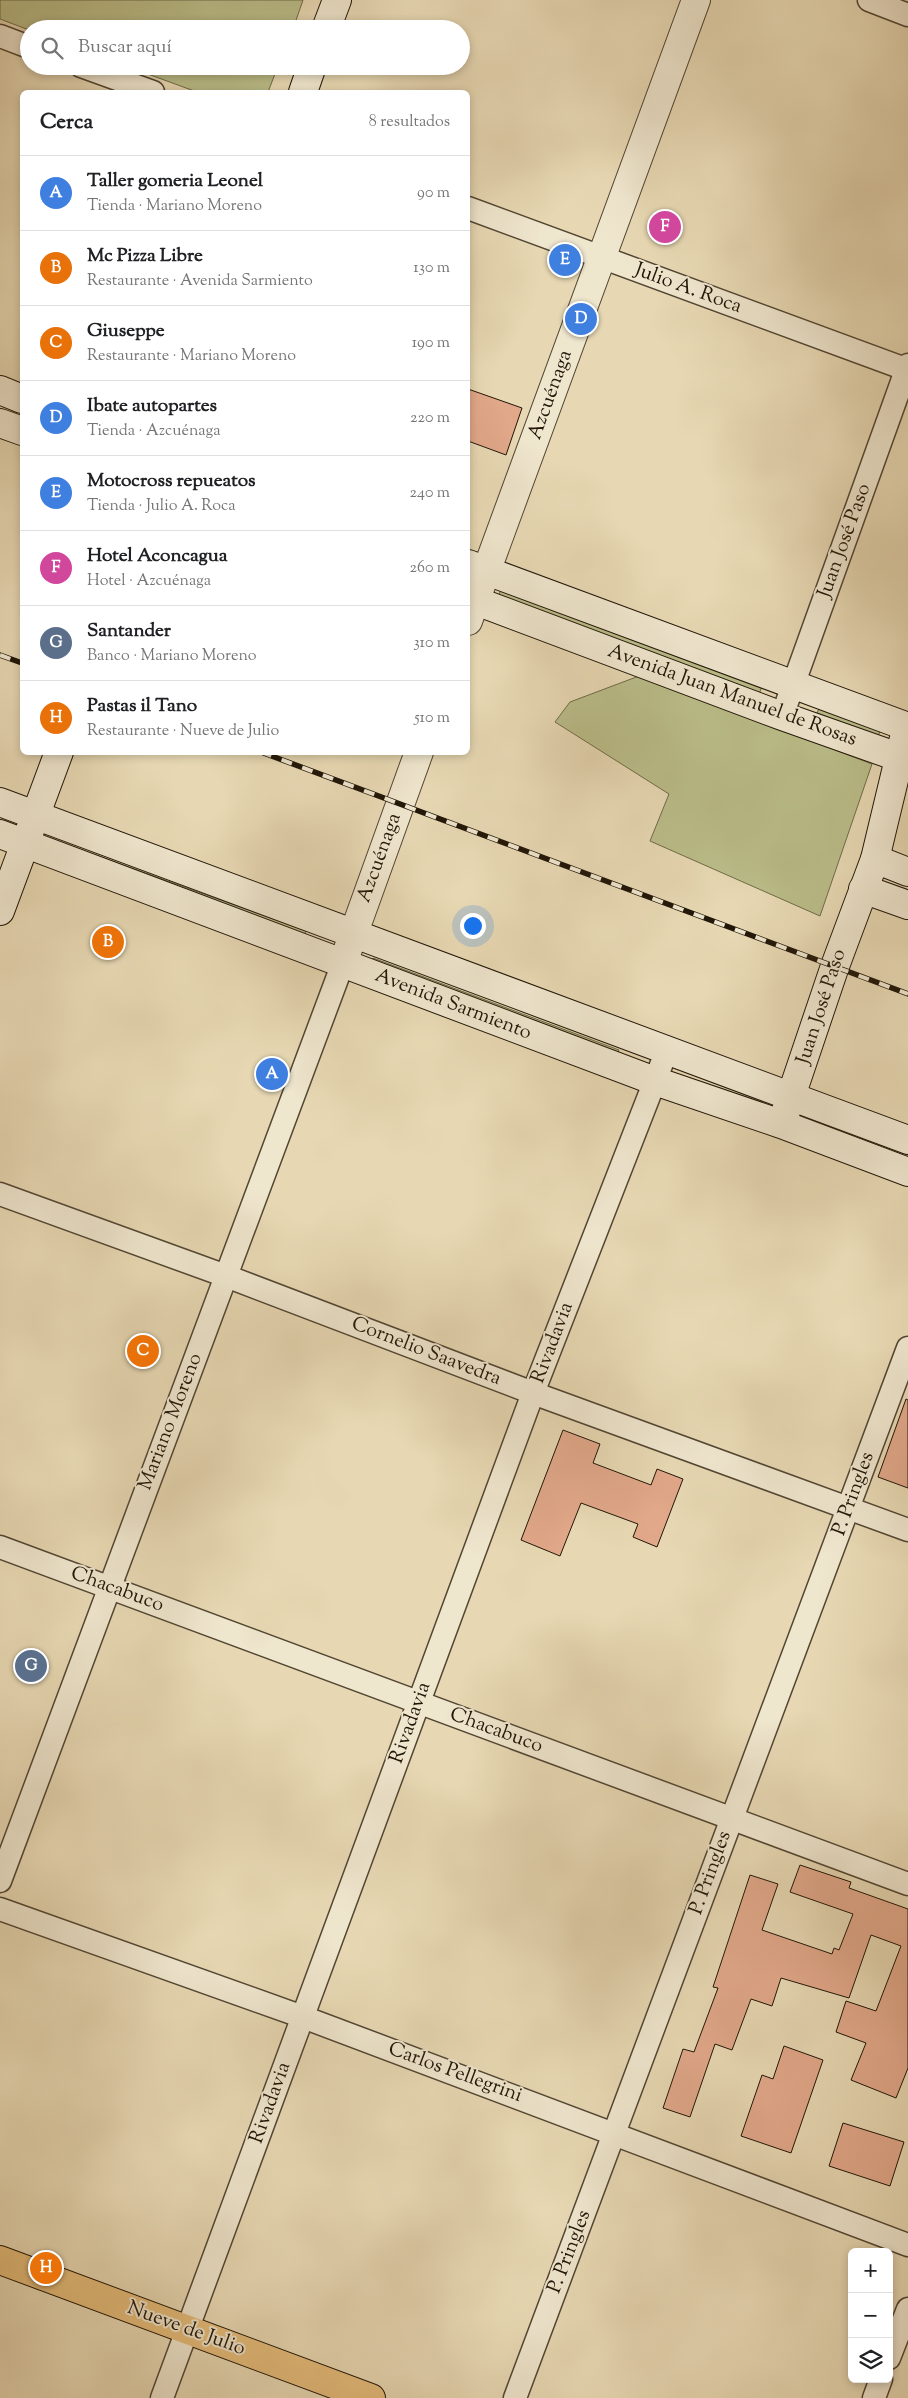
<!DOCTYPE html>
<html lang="es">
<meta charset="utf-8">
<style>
body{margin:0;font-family:"Sorts Mill Goudy",serif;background:#f6f6f6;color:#202124}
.controls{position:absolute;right:15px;bottom:15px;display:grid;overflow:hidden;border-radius:8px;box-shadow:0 2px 8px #0003}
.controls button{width:45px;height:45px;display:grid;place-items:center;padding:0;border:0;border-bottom:1px solid #e0e0e0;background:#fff;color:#202124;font:25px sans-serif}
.you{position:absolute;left:472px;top:925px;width:18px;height:18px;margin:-12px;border:4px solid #fff;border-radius:50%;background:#1a73e8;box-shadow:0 0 0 8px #1a73e833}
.badge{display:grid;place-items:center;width:32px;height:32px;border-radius:50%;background:#8f2418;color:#fff;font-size:16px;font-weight:700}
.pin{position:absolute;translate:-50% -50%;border:2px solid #fff;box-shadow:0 1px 5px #0006}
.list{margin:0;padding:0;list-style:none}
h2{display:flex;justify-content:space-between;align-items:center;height:65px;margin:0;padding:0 20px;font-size:21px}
h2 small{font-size:16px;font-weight:400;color:#757577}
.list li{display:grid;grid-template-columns:32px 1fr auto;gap:15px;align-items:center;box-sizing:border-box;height:75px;padding:0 20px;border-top:1px solid #e0e0e0}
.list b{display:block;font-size:19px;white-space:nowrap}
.list p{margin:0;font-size:16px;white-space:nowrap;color:#757577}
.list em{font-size:16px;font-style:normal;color:#757577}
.icon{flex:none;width:28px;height:28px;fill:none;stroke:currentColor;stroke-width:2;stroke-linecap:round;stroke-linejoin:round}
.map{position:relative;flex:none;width:908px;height:2398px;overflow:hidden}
.search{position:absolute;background:#fff;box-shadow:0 2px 8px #0003;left:20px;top:20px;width:450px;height:55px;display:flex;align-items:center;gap:12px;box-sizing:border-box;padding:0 18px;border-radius:28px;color:#757577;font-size:19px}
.panel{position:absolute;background:#fff;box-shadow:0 2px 8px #0003;left:20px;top:90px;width:450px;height:665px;border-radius:8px}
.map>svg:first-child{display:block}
.green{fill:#babd89;stroke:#6e6a48}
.building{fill:#e1a88a;stroke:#211608}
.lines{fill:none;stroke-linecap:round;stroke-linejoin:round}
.minor-casing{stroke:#524633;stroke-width:25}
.tertiary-casing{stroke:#524633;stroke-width:30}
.secondary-casing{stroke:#211608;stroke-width:30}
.primary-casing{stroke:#211608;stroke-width:30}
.minor{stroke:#efe6ce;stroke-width:22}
.tertiary{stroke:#efe6ce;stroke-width:28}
.secondary{stroke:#efe6ce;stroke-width:28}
.primary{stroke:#e4bc7a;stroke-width:28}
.rail-casing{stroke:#211608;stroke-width:5.5}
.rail{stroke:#efe6ce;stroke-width:4;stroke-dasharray:11;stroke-linecap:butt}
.labels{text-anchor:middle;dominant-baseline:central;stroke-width:4;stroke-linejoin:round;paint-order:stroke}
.street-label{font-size:20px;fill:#211608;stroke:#efe6ce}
</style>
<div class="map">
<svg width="908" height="2398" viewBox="0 0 908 2398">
<rect width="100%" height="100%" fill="#e7d8b3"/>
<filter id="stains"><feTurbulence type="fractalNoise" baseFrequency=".004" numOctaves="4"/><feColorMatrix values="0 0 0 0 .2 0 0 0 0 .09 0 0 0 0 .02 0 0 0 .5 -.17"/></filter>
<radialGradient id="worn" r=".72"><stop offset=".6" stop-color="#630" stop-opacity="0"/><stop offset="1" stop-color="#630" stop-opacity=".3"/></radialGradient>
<g class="green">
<polygon points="0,0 303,0 293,29 29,30 0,19"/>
<polygon points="126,66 278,66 268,92 197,92"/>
<polygon points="502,585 763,684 759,694 499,595"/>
<polygon points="639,676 872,764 820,916 650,841 669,794 555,722 570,702"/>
<polygon points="821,704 881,728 878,737 817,713"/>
<polygon points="71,846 306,931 303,938 69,853"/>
<polygon points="373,958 619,1050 616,1056 371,964"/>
<polygon points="810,1118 908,1155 908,1163 808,1125"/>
</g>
<g class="building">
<polygon points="468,389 522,408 506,455 468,441"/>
<polygon points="906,1399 908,1400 908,1488 878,1477"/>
<polygon points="563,1430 600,1444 593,1463 651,1485 657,1469 683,1479 657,1547 633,1537 638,1524 581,1503 560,1556 521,1540"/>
<polygon points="800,1865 851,1882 849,1888 908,1909 908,2068 896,2098 851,2080 866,2043 836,2032 846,2001 876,2011 901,1946 871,1935 849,1998 781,1978 772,2006 751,1999 732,2050 715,2044 690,2117 663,2108 683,2049 694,2052 718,1988 713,1987 750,1875 778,1884 762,1930 832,1954 834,1948 839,1950 853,1914 790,1892"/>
<polygon points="784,2046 823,2060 791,2153 741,2136 762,2075 773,2079"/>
<polygon points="843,2123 904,2142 890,2186 829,2166"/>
</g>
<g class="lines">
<defs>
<g id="minor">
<polyline points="869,0 908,15"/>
<polyline points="0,36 29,47"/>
<polyline points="81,66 153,92"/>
<polyline points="468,208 908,370"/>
<polyline points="782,716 908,365"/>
<polyline points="0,1194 226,1276 533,1393 908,1530"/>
<polyline points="0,1547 908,1884"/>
<polyline points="0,1881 343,963"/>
<polyline points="0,1909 303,2017 908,2245"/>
<polyline points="889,2358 908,2309"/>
<polyline points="162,2398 533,1393 667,1050"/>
<polyline points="515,2398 908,1348"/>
<polyline points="874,2398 881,2379"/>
</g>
<g id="tertiary">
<polyline points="468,621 696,0"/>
<polyline points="343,963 419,752"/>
</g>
<g id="secondary">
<polyline points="326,29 337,0"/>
<polyline points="303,92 312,66"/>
<polyline points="0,390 22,399"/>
<polyline points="0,423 22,431"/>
<polyline points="468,564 908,727"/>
<polyline points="468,598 782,716 898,757"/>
<polyline points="0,802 908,1140"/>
<polyline points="0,834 655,1081 781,1124 908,1172"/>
<polyline points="875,859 908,872"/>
<polyline points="863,889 908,905"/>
<polyline points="0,911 59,752"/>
<polyline points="786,1111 835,966 875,859 904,738"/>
</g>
<polyline id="primary" points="0,2260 371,2398"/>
</defs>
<use href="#minor" class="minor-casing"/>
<use href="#tertiary" class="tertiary-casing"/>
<use href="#secondary" class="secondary-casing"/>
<use href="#primary" class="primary-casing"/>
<use href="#minor" class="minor"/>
<use href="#tertiary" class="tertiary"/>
<use href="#secondary" class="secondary"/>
<use href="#primary" class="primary"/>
<defs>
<g id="rail">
<polyline points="0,655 22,663"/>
<polyline points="261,752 908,994"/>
</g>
</defs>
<use href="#rail" class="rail-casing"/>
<use href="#rail" class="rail"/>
</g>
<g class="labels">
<g class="street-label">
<text transform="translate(688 289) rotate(20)">Julio A. Roca</text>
<text transform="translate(551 395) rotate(-70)">Azcuénaga</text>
<text transform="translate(845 541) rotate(-70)">Juan José Paso</text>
<text transform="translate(732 696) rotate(20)">Avenida Juan Manuel de Rosas</text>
<text transform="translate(380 858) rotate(-70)">Azcuénaga</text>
<text transform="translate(453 1005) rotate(21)">Avenida Sarmiento</text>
<text transform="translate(822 1007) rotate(-72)">Juan José Paso</text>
<text transform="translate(553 1343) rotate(-69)">Rivadavia</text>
<text transform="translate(426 1352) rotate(21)">Cornelio Saavedra</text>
<text transform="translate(171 1422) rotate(-69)">Mariano Moreno</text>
<text transform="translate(854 1494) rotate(-70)">P. Pringles</text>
<text transform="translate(117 1590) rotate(20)">Chacabuco</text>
<text transform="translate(411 1723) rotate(-70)">Rivadavia</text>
<text transform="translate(496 1731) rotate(20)">Chacabuco</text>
<text transform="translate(711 1873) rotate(-70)">P. Pringles</text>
<text transform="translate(455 2073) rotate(20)">Carlos Pellegrini</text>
<text transform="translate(271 2103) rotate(-70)">Rivadavia</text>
<text transform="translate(570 2252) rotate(-69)">P. Pringles</text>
<text transform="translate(186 2329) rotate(20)">Nueve de Julio</text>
</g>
</g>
<rect width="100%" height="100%" filter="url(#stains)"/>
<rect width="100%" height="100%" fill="url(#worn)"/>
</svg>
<div class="controls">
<button>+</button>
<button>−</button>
<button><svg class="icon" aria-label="layers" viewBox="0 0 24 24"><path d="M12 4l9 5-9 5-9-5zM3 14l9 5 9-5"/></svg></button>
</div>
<div class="you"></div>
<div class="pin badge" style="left:272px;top:1074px;background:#3f7fe0">A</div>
<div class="pin badge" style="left:108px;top:942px;background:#e8710a">B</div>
<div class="pin badge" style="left:143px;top:1351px;background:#e8710a">C</div>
<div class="pin badge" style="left:581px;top:319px;background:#3f7fe0">D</div>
<div class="pin badge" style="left:565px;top:260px;background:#3f7fe0">E</div>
<div class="pin badge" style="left:665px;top:227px;background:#d1479c">F</div>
<div class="pin badge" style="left:31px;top:1666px;background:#5c6f8a">G</div>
<div class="pin badge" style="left:46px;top:2268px;background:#e8710a">H</div>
<div class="search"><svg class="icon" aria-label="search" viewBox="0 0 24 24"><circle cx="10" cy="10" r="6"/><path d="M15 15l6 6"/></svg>Buscar aquí</div>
<section class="panel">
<h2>Cerca<small>8 resultados</small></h2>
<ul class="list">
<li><span class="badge" style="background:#3f7fe0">A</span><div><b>Taller gomeria Leonel</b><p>Tienda · Mariano Moreno</p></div><em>90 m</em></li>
<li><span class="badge" style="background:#e8710a">B</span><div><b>Mc Pizza Libre</b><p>Restaurante · Avenida Sarmiento</p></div><em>130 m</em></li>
<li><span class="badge" style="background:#e8710a">C</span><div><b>Giuseppe</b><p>Restaurante · Mariano Moreno</p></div><em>190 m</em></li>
<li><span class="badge" style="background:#3f7fe0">D</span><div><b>Ibate autopartes</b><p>Tienda · Azcuénaga</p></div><em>220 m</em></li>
<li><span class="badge" style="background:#3f7fe0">E</span><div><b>Motocross repueatos</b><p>Tienda · Julio A. Roca</p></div><em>240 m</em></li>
<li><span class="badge" style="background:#d1479c">F</span><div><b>Hotel Aconcagua</b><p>Hotel · Azcuénaga</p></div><em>260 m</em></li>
<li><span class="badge" style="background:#5c6f8a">G</span><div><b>Santander</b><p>Banco · Mariano Moreno</p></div><em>310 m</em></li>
<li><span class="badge" style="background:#e8710a">H</span><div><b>Pastas il Tano</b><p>Restaurante · Nueve de Julio</p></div><em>510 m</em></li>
</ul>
</section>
</div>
